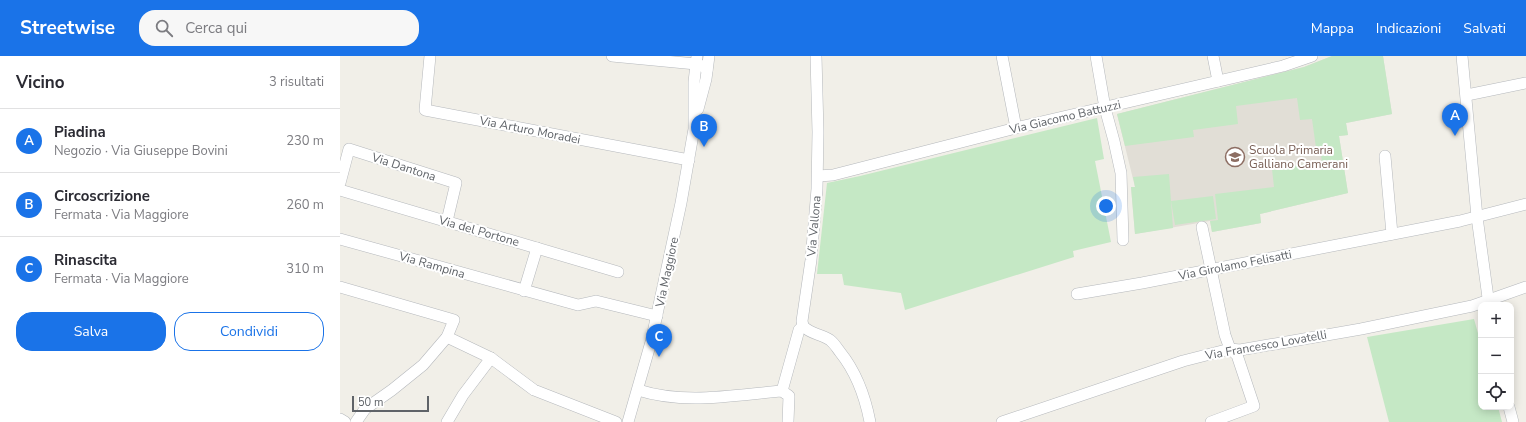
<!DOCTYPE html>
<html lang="it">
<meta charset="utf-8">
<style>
body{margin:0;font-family:"Nunito Sans",sans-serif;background:#f7f7f7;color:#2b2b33}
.controls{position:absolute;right:12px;bottom:12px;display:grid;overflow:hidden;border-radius:8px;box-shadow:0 2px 10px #0003}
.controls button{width:36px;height:36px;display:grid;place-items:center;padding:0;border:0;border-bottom:1px solid #e1e1e2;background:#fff;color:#2b2b33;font:20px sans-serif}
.scale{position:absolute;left:12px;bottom:10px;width:77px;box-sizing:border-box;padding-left:4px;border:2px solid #5f6368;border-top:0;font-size:11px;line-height:14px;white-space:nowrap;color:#5f6368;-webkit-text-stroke:3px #fff;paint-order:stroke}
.you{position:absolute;left:766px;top:150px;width:14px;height:14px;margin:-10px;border:3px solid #fff;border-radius:50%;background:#1a73e8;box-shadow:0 0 0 6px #1a73e833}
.badge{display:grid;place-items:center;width:26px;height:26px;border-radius:50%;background:#1a73e8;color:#fff;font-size:13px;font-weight:700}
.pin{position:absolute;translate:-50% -33px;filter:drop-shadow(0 1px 2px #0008)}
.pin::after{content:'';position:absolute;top:21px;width:14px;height:12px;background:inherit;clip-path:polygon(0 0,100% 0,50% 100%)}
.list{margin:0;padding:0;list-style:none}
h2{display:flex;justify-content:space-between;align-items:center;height:52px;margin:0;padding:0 16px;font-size:17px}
h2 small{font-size:13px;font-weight:400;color:#7c7c81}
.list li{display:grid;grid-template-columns:26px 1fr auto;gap:12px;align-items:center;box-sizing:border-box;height:64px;padding:0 16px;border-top:1px solid #e1e1e2}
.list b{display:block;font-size:15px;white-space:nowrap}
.list p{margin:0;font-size:13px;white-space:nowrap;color:#7c7c81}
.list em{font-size:13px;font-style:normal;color:#7c7c81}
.actions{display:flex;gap:8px;padding:12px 16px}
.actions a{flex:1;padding:9px 0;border:1px solid #1a73e8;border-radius:16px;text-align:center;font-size:14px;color:#1a73e8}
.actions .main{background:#1a73e8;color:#fff}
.icon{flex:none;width:22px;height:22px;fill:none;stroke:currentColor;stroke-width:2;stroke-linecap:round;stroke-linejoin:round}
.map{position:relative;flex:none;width:1186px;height:366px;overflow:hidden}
header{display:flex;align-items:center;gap:24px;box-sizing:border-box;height:56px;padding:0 20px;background:#1a73e8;color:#fff}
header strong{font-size:19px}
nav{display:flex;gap:22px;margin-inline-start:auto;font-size:14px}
.search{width:280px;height:36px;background:#f7f7f7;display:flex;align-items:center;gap:10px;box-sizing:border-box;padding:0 14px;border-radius:16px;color:#7c7c81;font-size:15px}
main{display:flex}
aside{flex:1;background:#fff}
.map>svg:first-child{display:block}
.education{fill:#e1ded6}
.green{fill:#c5e8c5}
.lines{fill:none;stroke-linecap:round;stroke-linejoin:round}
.minor-casing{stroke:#b5b8bc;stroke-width:12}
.minor{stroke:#fff;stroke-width:11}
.labels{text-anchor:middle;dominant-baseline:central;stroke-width:4;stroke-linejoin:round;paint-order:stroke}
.street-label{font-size:12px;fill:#5f6368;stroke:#fff}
.education-label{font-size:12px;fill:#785e54;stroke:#fff;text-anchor:start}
</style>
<header>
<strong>Streetwise</strong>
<div class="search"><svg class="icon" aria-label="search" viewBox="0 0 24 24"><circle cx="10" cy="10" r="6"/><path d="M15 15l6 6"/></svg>Cerca qui</div>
<nav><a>Mappa</a><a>Indicazioni</a><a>Salvati</a></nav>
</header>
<main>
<aside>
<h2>Vicino<small>3 risultati</small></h2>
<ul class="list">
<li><span class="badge">A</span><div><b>Piadina</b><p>Negozio · Via Giuseppe Bovini</p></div><em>230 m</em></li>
<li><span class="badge">B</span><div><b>Circoscrizione</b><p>Fermata · Via Maggiore</p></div><em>260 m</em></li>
<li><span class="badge">C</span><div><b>Rinascita</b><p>Fermata · Via Maggiore</p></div><em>310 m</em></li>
</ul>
<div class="actions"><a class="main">Salva</a><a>Condividi</a></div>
</aside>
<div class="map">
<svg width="1186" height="366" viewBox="0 0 1186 366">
<rect width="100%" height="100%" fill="#f1efe8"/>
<polygon class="education" points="992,0 1043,0 1052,58 1006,67 1008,79 999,80 1008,137 920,158 921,167 872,176 870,165 795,178 791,131 795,131 777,58 964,11"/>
<g class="green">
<polygon points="992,0 1043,0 1052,58 1006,67 1008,79 999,80 1008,137 920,158 921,167 872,176 870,165 878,164 875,138 934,131 932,113 982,106 980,92 976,92 972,63 960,64 957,42 896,50 898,68 853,74 854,81 785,90 777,58 964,11"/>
<polygon points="757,62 764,103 755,105 771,186 733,195 734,201 565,254 561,237 504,229 502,218 477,218 487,127 520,120"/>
<polygon points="829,118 833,172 795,178 791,131 795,131 793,121"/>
<polygon points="873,140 876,163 835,169 831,145"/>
<polygon points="1134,263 1141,288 1141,351 1158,351 1162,366 1049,366 1027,281"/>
</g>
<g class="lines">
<defs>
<g id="minor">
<polyline points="90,0 85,54 349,104"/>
<polyline points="272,0 356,8 363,10 367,14"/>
<polyline points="662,0 676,72"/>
<polyline points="756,0 765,52 774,85 781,117 783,184"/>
<polyline points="873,0 878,25"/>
<polyline points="1122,0 1137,161 1149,249"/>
<polyline points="1127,39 1186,27"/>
<polyline points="358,53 366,23 369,0"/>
<polyline points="1045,100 1052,178"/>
<polyline points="478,120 493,119 676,72 943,10 972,0"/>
<polyline points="0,127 9,93 116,127 107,165"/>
<polyline points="0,134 278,216"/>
<polyline points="862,171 885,279 890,293 897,299 914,350 871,366"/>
<polyline points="0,183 238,249 256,245 317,260"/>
<polyline points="0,231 114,264 107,281 83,309 52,334 25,353 16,366"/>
<polyline points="184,235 197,192"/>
<polyline points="737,238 802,227 1120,165 1186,148"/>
<path d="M463,270C470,278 481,278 490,284C494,287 497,292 500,296C517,317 525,340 530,366"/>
<polyline points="107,281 151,302 194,334 276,366"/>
<path d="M298,334C345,349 394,339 442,335L449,340L448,366"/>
<polyline points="442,335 459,274 463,270 462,265 471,204 477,133 478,76 476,0"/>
<polyline points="1169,351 1173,366"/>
<polyline points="0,363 5,366"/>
<polyline points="107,366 123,339 151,302"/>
<polyline points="288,366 311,286 341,147 354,73 354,26 357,0"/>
<polyline points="662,366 843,305 890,293 900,294 1021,273 1132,250 1186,231"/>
</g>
</defs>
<use href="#minor" class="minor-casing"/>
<use href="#minor" class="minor"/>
</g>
<defs>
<symbol id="school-ring" viewBox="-11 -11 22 22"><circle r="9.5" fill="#fff" stroke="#8d6e63" stroke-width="1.5"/><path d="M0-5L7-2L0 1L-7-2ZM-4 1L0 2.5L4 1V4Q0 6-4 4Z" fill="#8d6e63"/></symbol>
</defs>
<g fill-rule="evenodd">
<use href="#school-ring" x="884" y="90" width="22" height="22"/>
</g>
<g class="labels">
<g class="street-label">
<text transform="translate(725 61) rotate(-13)">Via Giacomo Battuzzi</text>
<text transform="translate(190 74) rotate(11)">Via Arturo Moradei</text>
<text transform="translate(64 111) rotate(18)">Via Dantona</text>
<text transform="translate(474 170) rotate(-85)">Via Vallona</text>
<text transform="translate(139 175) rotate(16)">Via del Portone</text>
<text transform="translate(92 209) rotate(16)">Via Rampina</text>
<text transform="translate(895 209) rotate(-11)">Via Girolamo Felisatti</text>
<text transform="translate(327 216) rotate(-78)">Via Maggiore</text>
<text transform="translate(926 289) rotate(-10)">Via Francesco Lovatelli</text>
</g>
<g class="education-label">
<text x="909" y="94">Scuola Primaria<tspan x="909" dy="14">Galliano Camerani</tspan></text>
</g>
</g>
</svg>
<div class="controls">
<button>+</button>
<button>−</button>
<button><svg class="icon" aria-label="locate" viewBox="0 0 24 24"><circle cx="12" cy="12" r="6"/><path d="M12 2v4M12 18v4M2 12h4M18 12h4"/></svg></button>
</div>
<div class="scale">50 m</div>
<div class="you"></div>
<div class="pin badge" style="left:1115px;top:80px">A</div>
<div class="pin badge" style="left:364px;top:91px">B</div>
<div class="pin badge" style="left:319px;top:301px">C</div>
</div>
</main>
